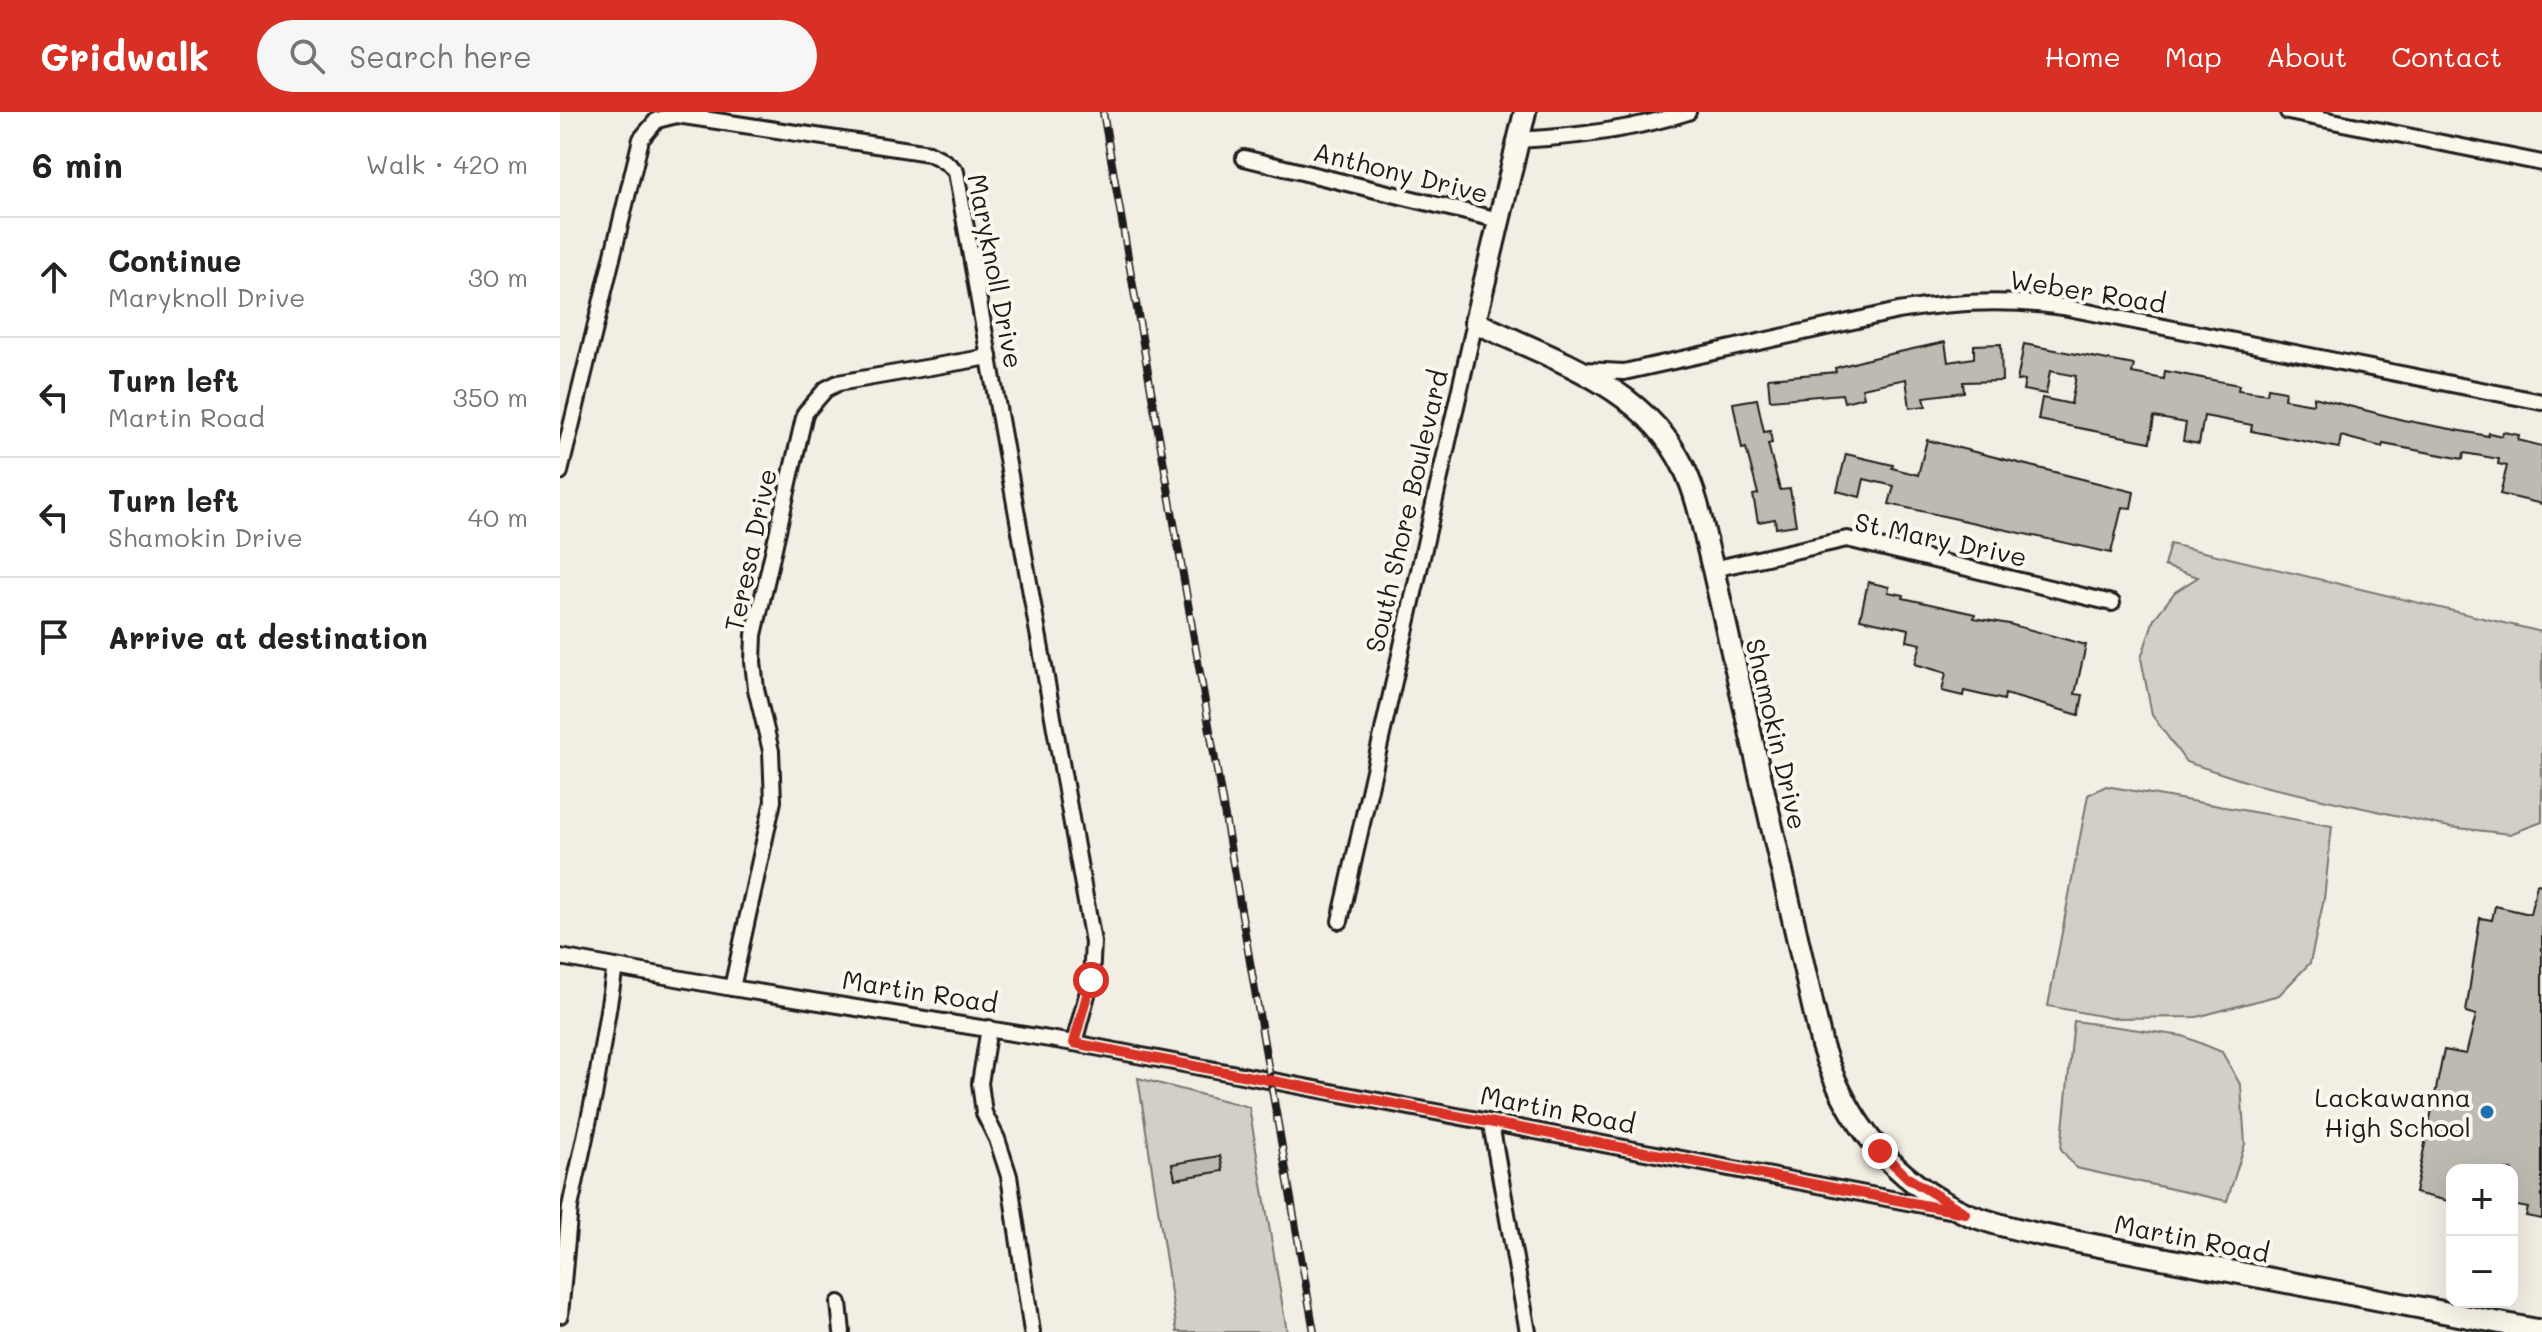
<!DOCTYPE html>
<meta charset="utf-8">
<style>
body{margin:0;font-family:Mali,sans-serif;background:#f6f6f6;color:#222}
.controls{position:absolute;right:24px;bottom:24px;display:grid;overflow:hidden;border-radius:16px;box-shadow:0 8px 32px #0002}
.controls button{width:72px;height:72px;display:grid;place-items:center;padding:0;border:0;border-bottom:2px solid #e0e0e0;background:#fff;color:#222;font:40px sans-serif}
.stop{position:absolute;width:24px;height:24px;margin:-18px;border:6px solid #d93025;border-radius:50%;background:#fff}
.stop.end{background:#d93025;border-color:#fff;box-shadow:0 2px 8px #0008}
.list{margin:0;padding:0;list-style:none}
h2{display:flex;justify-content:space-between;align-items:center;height:104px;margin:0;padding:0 32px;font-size:34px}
h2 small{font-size:26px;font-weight:400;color:#767676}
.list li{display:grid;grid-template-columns:52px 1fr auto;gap:24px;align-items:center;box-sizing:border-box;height:120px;padding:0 32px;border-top:2px solid #e0e0e0}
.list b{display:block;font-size:30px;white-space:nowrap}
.list p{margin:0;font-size:26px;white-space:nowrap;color:#767676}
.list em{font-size:26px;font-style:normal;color:#767676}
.icon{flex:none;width:44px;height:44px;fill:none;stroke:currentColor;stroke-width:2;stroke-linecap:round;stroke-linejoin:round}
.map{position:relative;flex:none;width:1982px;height:1220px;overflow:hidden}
header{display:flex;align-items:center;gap:48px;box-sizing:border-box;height:112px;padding:0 40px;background:#d93025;color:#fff}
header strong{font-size:38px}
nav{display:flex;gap:44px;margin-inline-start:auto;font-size:28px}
.search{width:560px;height:72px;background:#f6f6f6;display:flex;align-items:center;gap:20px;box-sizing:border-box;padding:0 28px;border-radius:44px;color:#767676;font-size:30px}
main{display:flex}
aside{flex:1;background:#fff}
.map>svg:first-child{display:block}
.green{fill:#d2cfc6;stroke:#777671;stroke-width:2}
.building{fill:#bdbab1;stroke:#1c1c1c;stroke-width:2}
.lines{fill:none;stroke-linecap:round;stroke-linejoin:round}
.street-casing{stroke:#1c1c1c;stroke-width:20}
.secondary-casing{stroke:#1c1c1c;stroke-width:26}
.street{stroke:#fbf7ec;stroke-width:14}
.secondary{stroke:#fbf7ec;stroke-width:20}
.rail-casing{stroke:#1c1c1c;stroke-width:8}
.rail{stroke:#fbf7ec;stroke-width:5;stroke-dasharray:15;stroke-linecap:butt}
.route{stroke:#d93025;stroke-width:10}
.poi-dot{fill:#1f6fb2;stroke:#fbf7ec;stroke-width:3}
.labels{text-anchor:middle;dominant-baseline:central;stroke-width:8;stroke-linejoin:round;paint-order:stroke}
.street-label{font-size:26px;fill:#1c1c1c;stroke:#fbf7ec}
.poi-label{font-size:26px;fill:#1c1c1c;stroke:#fbf7ec;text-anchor:end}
</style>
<header>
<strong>Gridwalk</strong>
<div class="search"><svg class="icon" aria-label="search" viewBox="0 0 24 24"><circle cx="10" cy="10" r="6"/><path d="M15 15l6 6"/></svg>Search here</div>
<nav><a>Home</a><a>Map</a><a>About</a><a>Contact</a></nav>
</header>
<main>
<aside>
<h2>6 min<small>Walk · 420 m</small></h2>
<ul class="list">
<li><svg class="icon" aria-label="ahead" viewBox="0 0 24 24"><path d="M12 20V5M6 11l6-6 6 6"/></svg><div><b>Continue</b><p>Maryknoll Drive</p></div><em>30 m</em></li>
<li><svg class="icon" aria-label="left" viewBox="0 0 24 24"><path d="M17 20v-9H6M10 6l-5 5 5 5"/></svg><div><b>Turn left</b><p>Martin Road</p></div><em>350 m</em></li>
<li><svg class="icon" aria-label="left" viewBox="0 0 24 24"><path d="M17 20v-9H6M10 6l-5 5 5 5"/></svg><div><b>Turn left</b><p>Shamokin Drive</p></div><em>40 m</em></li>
<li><svg class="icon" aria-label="arrive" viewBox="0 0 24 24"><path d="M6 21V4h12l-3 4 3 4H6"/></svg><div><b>Arrive at destination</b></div></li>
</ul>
</aside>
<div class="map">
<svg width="1982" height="1220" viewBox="0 0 1982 1220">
<rect width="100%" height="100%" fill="#f2eee4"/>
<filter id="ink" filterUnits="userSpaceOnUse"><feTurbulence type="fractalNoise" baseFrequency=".0125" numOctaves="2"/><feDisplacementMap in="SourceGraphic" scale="16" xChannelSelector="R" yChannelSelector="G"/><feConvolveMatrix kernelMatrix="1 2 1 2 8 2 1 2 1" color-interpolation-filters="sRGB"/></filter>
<g filter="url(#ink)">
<g class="green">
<polygon points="1610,432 1982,520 1982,710 1950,722 1889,715 1694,672 1626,650 1592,603 1581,546 1594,507 1615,480 1638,465 1604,454"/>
<polygon points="1546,674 1772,714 1764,787 1750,851 1719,883 1637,905 1551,906 1488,894 1528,683"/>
<polygon points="1514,909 1623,924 1662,940 1681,974 1685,1032 1667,1089 1516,1056 1501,1037"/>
<polygon points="578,966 689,995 727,1220 617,1220"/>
</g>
<g class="building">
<polygon points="1385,230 1388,250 1414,246 1414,233 1441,232 1442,269 1403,270 1404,280 1364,285 1366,294 1350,296 1346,267 1302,276 1304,285 1284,290 1282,282 1210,288 1208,266 1276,260 1275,256 1312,246"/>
<polygon points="1464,232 1574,253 1572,261 1604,267 1605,259 1679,273 1678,278 1707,282 1708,276 1725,279 1724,287 1753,292 1754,285 1843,308 1928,324 1929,321 1942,324 1943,320 1959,323 1958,328 1982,334 1982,392 1940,382 1947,354 1938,352 1939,347 1904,341 1903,347 1823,332 1822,335 1781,324 1779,336 1691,319 1692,313 1644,304 1639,332 1623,329 1626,311 1594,305 1590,330 1478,308 1482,286 1511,292 1516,264 1490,259 1486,282 1463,278 1465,268 1457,269"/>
<polygon points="1197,287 1204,320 1210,319 1212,331 1208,332 1220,378 1230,377 1236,413 1216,416 1215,407 1198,410 1193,383 1198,382 1186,336 1182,337 1173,291"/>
<polygon points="1367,328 1574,380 1571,396 1562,395 1551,441 1329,392 1334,374 1304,367 1300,385 1277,379 1286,342 1333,353 1332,356 1358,363"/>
<polygon points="1308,470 1329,475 1328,480 1344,483 1343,486 1415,502 1414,506 1449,512 1526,533 1515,582 1523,583 1519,603 1445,582 1444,588 1404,579 1403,584 1382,579 1386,561 1355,552 1361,532 1347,529 1349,517 1300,507"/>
<polygon points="1977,772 1982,773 1982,1107 1966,1104 1968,1096 1952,1093 1952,1058 1892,1058 1892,1090 1855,1081 1884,938 1906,942 1916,903 1906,900 1920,806 1932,808 1935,794 1970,802"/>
<polygon points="660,1044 663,1059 615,1067 612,1052"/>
</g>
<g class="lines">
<defs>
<g id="street">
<polyline points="1728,0 1982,51"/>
<path d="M958,28C1016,25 1073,18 1128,0"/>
<polyline points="684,46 939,108"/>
<path d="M1024,258L1064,260L1338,199C1394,189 1447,187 1503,195L1982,290"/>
<path d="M0,360L81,27L97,8L117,3L369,41C380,46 389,51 396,60L533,830L531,868L514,931"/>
<polyline points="1153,457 1287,427 1552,491"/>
<polyline points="780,809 915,210"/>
<polyline points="0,845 172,876 514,931 1389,1098"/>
<polyline points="172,876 213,689 211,639 196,577 193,550 194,523 245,301 266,277 278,271 429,245"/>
<polyline points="429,916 420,971 424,1001 437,1027 449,1064 472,1220"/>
<polyline points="931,1012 968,1220"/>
<polyline points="279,1191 282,1220"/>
<polyline points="0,1203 10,1095 35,979 55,855"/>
</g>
<path id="secondary" d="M965,0L915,210C991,247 1084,273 1124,356C1139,387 1144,423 1153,457L1262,934C1286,1008 1332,1068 1405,1101C1429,1111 1456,1117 1482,1123L1982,1219"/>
</defs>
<use href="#street" class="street-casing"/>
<use href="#secondary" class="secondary-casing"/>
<use href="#street" class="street"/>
<use href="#secondary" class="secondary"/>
<defs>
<polyline id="rail" points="543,0 754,1220"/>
</defs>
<use href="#rail" class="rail-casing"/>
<use href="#rail" class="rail"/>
</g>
</g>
<g class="lines" filter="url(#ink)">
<polyline class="route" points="531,868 514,931 1405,1101 1348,1066 1320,1039"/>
</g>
<circle class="poi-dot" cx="1927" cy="1000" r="8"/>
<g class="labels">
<g class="street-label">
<text transform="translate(841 60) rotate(14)">Anthony Drive</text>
<text transform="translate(436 159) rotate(79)">Maryknoll Drive</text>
<text transform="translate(1528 179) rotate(9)">Weber Road</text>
<text transform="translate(846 399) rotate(-77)">South Shore Boulevard</text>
<text transform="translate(1381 427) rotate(12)">St Mary Drive</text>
<text transform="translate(190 438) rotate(-78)">Teresa Drive</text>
<text transform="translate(1217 622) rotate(77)">Shamokin Drive</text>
<text transform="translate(360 879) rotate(9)">Martin Road</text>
<text transform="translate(998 997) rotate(11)">Martin Road</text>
<text transform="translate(1632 1126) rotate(11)">Martin Road</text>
</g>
<g class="poi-label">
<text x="1911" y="985">Lackawanna<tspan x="1911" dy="30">High School</tspan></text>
</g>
</g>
</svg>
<div class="controls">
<button>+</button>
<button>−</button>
</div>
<div class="stop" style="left:531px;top:868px"></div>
<div class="stop end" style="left:1320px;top:1039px"></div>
</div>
</main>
